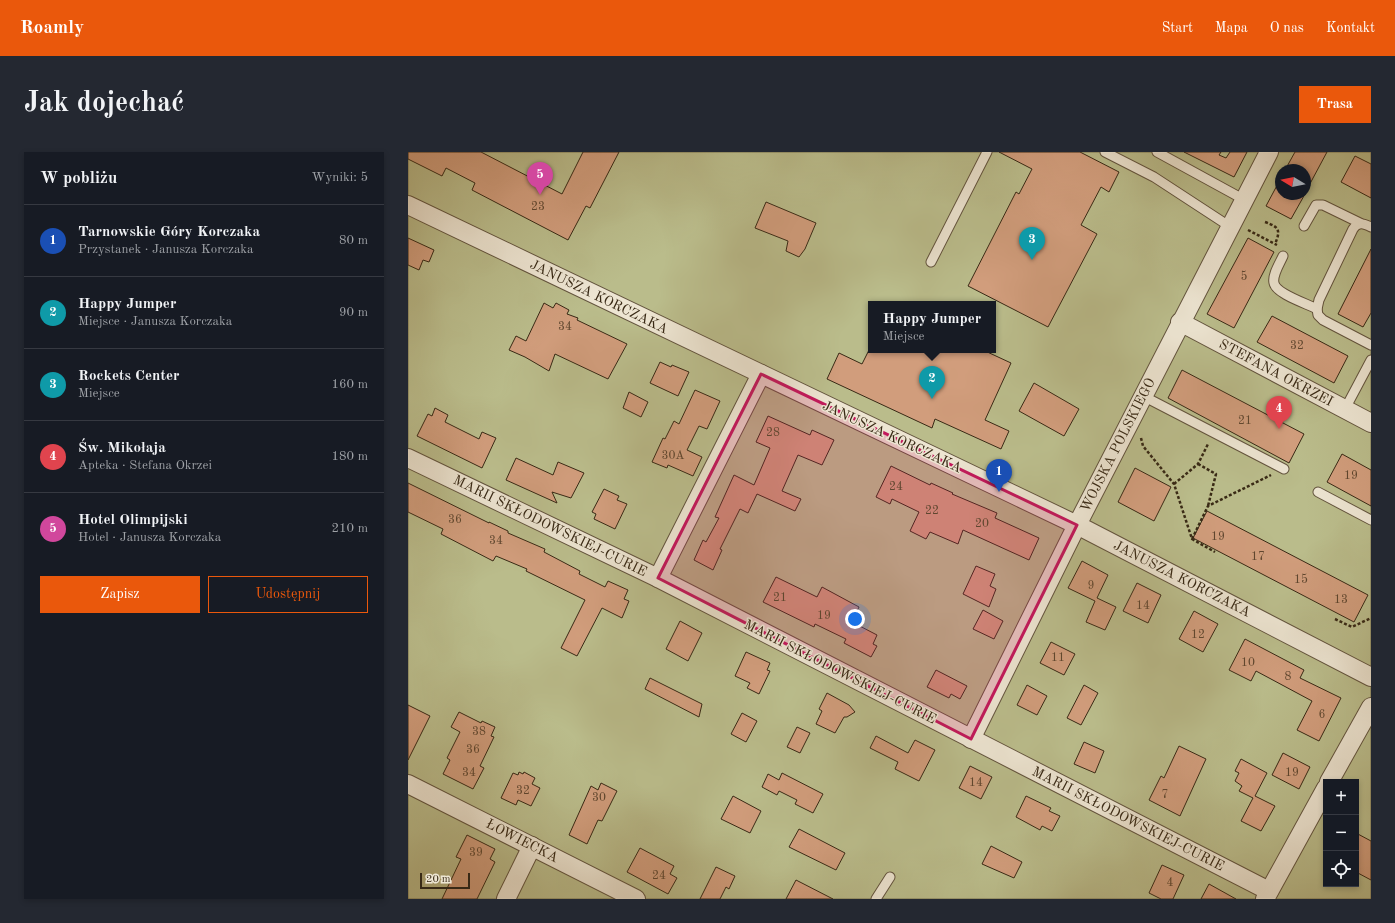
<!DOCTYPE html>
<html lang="pl">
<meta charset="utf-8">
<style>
body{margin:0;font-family:"Old Standard TT",serif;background:#242831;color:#f1f3f6}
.controls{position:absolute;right:12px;bottom:12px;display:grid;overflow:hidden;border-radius:0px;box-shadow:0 2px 6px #0003}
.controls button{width:36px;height:36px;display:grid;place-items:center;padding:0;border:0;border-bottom:1px solid #363941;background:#171b24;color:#f1f3f6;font:20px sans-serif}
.compass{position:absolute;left:867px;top:12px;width:36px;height:36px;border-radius:50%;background:#171b24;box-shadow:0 2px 6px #0003;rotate:280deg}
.scale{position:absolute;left:12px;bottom:10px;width:50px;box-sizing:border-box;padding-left:4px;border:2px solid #382915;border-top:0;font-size:11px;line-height:14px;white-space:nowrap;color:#382915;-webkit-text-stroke:3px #ede5d2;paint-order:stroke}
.you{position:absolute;left:447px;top:467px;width:14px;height:14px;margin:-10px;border:3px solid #fff;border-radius:50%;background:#1a73e8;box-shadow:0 0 0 6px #1a73e833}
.badge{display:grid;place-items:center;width:26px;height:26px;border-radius:50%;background:#ea580c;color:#fff;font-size:13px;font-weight:700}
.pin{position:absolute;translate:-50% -33px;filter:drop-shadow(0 1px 2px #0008)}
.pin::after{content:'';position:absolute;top:21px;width:14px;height:12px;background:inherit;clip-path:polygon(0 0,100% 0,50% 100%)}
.popup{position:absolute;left:460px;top:149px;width:128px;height:52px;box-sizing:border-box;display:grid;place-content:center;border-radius:0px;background:#171b24;filter:drop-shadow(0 1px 3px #0005);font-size:13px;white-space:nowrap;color:#9ea1a6}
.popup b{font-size:15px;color:#f1f3f6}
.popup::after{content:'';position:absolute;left:50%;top:100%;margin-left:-8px;border:8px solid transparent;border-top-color:#171b24}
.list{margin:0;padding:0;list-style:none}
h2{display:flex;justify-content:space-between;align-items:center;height:52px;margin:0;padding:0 16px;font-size:17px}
h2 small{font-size:13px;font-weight:400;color:#9ea1a6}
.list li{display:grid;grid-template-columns:26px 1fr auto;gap:12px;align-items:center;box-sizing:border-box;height:72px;padding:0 16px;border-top:1px solid #363941}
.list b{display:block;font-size:15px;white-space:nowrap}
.list p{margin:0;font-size:13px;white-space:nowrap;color:#9ea1a6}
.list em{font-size:13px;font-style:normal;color:#9ea1a6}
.actions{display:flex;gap:8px;padding:12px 16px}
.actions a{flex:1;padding:9px 0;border:1px solid #ea580c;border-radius:0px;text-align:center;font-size:14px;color:#ea580c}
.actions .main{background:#ea580c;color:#fff}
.icon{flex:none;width:22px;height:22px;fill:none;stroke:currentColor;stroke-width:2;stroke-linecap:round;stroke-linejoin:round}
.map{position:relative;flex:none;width:963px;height:747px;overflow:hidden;border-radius:0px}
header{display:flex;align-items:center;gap:24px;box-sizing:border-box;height:56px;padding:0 20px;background:#ea580c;color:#fff}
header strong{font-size:19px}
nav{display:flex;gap:22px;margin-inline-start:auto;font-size:14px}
.intro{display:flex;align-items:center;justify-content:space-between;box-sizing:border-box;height:96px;padding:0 24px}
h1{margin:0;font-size:28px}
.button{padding:10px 18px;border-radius:0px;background:#ea580c;color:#fff;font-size:14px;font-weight:700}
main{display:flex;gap:24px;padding:0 24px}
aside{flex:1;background:#171b24;border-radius:0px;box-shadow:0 2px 6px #0003}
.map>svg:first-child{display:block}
.green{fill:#babc8b;stroke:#797250;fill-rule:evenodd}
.building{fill:#d19d7c;stroke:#382915}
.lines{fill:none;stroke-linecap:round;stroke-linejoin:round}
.lane-casing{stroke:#63543e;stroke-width:11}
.street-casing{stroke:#63543e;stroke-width:20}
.path{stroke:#382915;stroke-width:2.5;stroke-dasharray:3 2;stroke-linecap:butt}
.lane{stroke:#ede5d2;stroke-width:9}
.street{stroke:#ede5d2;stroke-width:18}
.marked{fill:#c2185b;fill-opacity:0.2;stroke:#c2185b;stroke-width:3;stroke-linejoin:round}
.labels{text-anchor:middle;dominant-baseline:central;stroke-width:3;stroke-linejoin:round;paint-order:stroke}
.number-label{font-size:12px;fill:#5e462f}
.street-label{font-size:14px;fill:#382915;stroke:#ede5d2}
</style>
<header>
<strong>Roamly</strong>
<nav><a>Start</a><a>Mapa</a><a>O nas</a><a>Kontakt</a></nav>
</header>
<div class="intro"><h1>Jak dojechać</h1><a class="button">Trasa</a></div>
<main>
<aside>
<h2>W pobliżu<small>Wyniki: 5</small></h2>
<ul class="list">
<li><span class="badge" style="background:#1a4fb4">1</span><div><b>Tarnowskie Góry Korczaka</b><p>Przystanek · Janusza Korczaka</p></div><em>80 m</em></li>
<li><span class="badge" style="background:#0f9aa8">2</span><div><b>Happy Jumper</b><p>Miejsce · Janusza Korczaka</p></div><em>90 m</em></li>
<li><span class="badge" style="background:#0f9aa8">3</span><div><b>Rockets Center</b><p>Miejsce</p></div><em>160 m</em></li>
<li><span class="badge" style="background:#e0444e">4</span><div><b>Św. Mikołaja</b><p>Apteka · Stefana Okrzei</p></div><em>180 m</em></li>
<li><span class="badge" style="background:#d1479c">5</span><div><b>Hotel Olimpijski</b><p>Hotel · Janusza Korczaka</p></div><em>210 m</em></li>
</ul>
<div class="actions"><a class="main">Zapisz</a><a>Udostępnij</a></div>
</aside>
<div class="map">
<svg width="963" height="747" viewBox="0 0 963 747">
<rect width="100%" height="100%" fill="#e3d7ba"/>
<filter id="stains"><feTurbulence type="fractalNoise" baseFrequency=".005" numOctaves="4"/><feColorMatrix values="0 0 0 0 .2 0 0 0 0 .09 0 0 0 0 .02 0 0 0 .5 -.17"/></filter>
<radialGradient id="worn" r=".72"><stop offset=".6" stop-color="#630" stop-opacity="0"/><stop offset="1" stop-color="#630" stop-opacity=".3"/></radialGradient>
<path class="green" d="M0,0H963V747H0ZM873,18H897V42H873ZM463,152H585V198H463ZM918,630H948V732H918Z"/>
<g class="building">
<polygon points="0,0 73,0 154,42 175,0 211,0 182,56 178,54 160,88 64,38 67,31 38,16 34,24 0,7"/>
<polygon points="591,0 672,0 711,20 701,40 693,35 673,73 689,82 640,175 560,134 608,40 611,42 624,17"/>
<polygon points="776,0 813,0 811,3 818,6 822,0 839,0 826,25"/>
<polygon points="887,0 919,0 897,41 897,18 877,18"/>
<polygon points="947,4 963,12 963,46 933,30"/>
<polygon points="873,26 873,42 897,42 883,67 858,54"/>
<polygon points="358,50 408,71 397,97 391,105 378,99 380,89 347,76"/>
<polygon points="0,86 26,98 21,110 15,108 11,118 0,113"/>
<polygon points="840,86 866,100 826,176 799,162"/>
<polygon points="963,97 963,161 955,175 930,162"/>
<polygon points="136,151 145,156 148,151 161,158 159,162 170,166 169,168 219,192 200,227 147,202 141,219 117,205 101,198 108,184 118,189"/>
<polygon points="864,164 940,204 926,231 849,190"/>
<polygon points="461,198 575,198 603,211 577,268 601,279 593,297 527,267 524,276 419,227 431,201 454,212"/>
<polygon points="252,210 263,215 264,213 281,220 270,244 242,231"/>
<polygon points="774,218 896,282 881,311 760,246"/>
<polygon points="626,231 671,257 656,284 611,259"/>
<polygon points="287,238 312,249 299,277 291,274 279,298 294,305 285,324 260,313 259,316 244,310 255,286 257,287 266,269 271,272"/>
<polygon points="221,240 240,250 233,265 215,256"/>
<polygon points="27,256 40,263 37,270 71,287 74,280 88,286 74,316 9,284 20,262 24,264"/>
<polygon points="360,264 402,283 404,278 426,288 414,313 390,303 374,339 393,347 387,359 349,342 340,361 332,357 312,397 314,398 305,418 286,408 295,388 298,390 311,366 307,365 326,323 346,333 362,296 348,290"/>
<polygon points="934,302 963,318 963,354 919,330"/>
<polygon points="108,306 145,323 150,310 176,321 163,346 144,340 149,351 98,328"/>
<polygon points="483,314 522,333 523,331 545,341 544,342 589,361 587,366 631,386 621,408 555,378 550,392 522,380 518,387 502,379 511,360 484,347 482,352 468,345"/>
<polygon points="727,316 763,335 746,369 710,350"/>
<polygon points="0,331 81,371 81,370 100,379 100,381 137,397 136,400 172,419 171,422 197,435 200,429 220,438 216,447 221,449 214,466 194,456 169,504 153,496 177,448 118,419 119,417 88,404 85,409 33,382 35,377 0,360"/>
<polygon points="196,337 211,344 209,348 219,352 207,377 186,367 188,362 184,360"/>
<polygon points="799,359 960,443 946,470 785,386"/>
<polygon points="674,409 700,423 689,446 708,455 697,478 678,470 687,449 660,436"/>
<polygon points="568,414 587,422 582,434 588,437 581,455 555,442"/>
<polygon points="368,425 409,445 414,435 451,455 444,470 469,483 465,492 469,494 463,505 436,491 438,487 407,472 406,475 355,450"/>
<polygon points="729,431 753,443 740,471 715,459"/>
<polygon points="575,458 595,469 586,487 565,477"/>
<polygon points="786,459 810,472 795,500 771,487"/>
<polygon points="272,469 294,481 280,509 258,497"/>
<polygon points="837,487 896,518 892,526 933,546 911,589 889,578 904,549 848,519 843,529 821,518"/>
<polygon points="643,490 667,502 656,523 632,511"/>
<polygon points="338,500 362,511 359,518 362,519 351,542 339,536 342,531 327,524"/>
<polygon points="528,518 559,534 552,547 543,542 541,546 519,535"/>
<polygon points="242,526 294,552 291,565 237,537"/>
<polygon points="619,533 639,544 629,563 609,553"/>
<polygon points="676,533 690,541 673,573 659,566"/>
<polygon points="419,541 441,553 447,560 439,565 436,565 427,581 408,572 414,559 411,557"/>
<polygon points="0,553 22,564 0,608"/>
<polygon points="51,560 73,571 74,569 87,575 83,584 86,585 72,614 76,616 65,637 35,622 42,608 39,606 52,580 43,575"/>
<polygon points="334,561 349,569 338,590 323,582"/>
<polygon points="389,575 402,581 392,601 379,595"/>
<polygon points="468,584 500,601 507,588 527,598 511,629 487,617 490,610 462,596"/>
<polygon points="676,590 696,599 687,621 666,612"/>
<polygon points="771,594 798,607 772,664 741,648 753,624 756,626"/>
<polygon points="875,601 902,615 891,637 864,623"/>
<polygon points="833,607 859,621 847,644 867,654 853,679 833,669 845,646 831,639 834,634 827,629 831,621 827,619"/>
<polygon points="562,614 584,625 573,647 551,636"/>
<polygon points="111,620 115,622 116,620 127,626 124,632 132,636 123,654 110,648 108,653 93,646 105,621 110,623"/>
<polygon points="374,621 415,642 405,661 387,652 389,648 371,639 369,643 354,635 360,622 371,628"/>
<polygon points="193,631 209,639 194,669 190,668 179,692 161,683 183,634 190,638"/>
<polygon points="325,644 353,659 342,681 313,667"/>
<polygon points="618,644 643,656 641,659 652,664 644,679 634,674 632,678 608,665"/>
<polygon points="391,677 437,701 428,718 381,695"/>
<polygon points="948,681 963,689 963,728 948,720"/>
<polygon points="59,683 87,697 82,707 87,710 69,747 34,747 53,707 48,705"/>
<polygon points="583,694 614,710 606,726 574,712"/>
<polygon points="232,696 266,714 262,722 269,726 260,742 219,720"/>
<polygon points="754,713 776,723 765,747 753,747 741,741"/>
<polygon points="308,715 327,724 321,737 318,735 312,747 292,747"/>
<polygon points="388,728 425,747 378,747"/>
<polygon points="801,732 828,747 793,747"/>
</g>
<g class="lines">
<defs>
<g id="lane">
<polyline points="697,0 746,25 821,74"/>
<polyline points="749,0 835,47"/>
<polyline points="896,74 908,53 915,53 952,71"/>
<path d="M963,75C955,71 950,70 945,77L911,148L909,157L910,163L915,168L963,193"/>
<path d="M875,104C872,111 864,123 866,131C868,142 900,152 909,157"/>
<polyline points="523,110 579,0"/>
<polyline points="735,244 876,317"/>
<polyline points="937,257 963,208"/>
<polyline points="910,340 963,368"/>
<polyline points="468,747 482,725"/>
</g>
<g id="street">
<polyline points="0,53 669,373 963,525"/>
<polyline points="772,170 963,271"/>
<polyline points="0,306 250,426 861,739"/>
<polyline points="250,426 353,222"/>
<polyline points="563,587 669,373 861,0"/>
<polyline points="921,630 963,555"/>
<polyline points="0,632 228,747"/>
<polyline points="98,747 124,694"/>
<polyline points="857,747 918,636"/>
</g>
</defs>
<use href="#lane" class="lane-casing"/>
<use href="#street" class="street-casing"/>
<g class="path">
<path d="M857,70C871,75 873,78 867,92"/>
<polyline points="840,78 869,93"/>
<polyline points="733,286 735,294 766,332 784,387 807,400"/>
<polyline points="790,312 808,322 800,354"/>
<polyline points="766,332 790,312 800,292"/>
<polyline points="784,387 800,354 863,323"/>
<polyline points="927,467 944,475 963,466"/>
</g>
<use href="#lane" class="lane"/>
<use href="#street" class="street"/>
</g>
<path class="marked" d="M353,222L669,373L563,587L250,426Z"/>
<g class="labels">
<g class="number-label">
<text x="130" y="55">23</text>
<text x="836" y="125">5</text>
<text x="157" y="175">34</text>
<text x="889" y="194">32</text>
<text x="837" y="269">21</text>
<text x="365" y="281">28</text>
<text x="265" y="304">30A</text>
<text x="943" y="324">19</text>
<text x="488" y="335">24</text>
<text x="524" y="359">22</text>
<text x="47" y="368">36</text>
<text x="574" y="372">20</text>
<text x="810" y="385">19</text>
<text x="88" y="389">34</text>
<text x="850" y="405">17</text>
<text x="893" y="428">15</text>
<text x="683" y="434">9</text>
<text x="372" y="446">21</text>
<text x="933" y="448">13</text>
<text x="735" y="454">14</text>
<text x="416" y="464">19</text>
<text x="790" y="483">12</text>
<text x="650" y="506">11</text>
<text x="840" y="511">10</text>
<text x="880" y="525">8</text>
<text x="914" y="563">6</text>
<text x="71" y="580">38</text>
<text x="65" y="598">36</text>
<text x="61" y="621">34</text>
<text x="884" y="621">19</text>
<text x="568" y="631">14</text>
<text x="115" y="639">32</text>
<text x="757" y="643">7</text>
<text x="191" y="646">30</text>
<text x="68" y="701">39</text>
<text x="251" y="724">24</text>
<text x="762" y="731">4</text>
</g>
<g class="street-label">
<text transform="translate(191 145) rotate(26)">JANUSZA KORCZAKA</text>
<text transform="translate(868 221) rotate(28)">STEFANA OKRZEI</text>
<text transform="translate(484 285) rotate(25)">JANUSZA KORCZAKA</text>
<text transform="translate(710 293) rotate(-63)">WOJSKA POLSKIEGO</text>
<text transform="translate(142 374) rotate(26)">MARII SKŁODOWSKIEJ-CURIE</text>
<text transform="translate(774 427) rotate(27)">JANUSZA KORCZAKA</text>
<text transform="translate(432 520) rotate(27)">MARII SKŁODOWSKIEJ-CURIE</text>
<text transform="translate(720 667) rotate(27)">MARII SKŁODOWSKIEJ-CURIE</text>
<text transform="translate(114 689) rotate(27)">ŁOWIECKA</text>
</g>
</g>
<rect width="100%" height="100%" filter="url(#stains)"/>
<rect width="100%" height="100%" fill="url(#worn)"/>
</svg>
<div class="controls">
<button>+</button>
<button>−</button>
<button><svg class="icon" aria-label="locate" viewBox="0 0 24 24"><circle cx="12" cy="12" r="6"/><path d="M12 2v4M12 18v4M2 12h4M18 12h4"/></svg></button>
</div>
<svg class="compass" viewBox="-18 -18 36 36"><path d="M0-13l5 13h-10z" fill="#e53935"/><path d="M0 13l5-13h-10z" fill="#9ea1a6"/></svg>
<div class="scale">20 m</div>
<div class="you"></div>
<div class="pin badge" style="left:591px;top:340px;background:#1a4fb4">1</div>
<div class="pin badge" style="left:524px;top:247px;background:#0f9aa8">2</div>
<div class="popup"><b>Happy Jumper</b>Miejsce</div>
<div class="pin badge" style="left:624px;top:108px;background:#0f9aa8">3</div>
<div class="pin badge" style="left:871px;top:277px;background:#e0444e">4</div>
<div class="pin badge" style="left:132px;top:43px;background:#d1479c">5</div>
</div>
</main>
